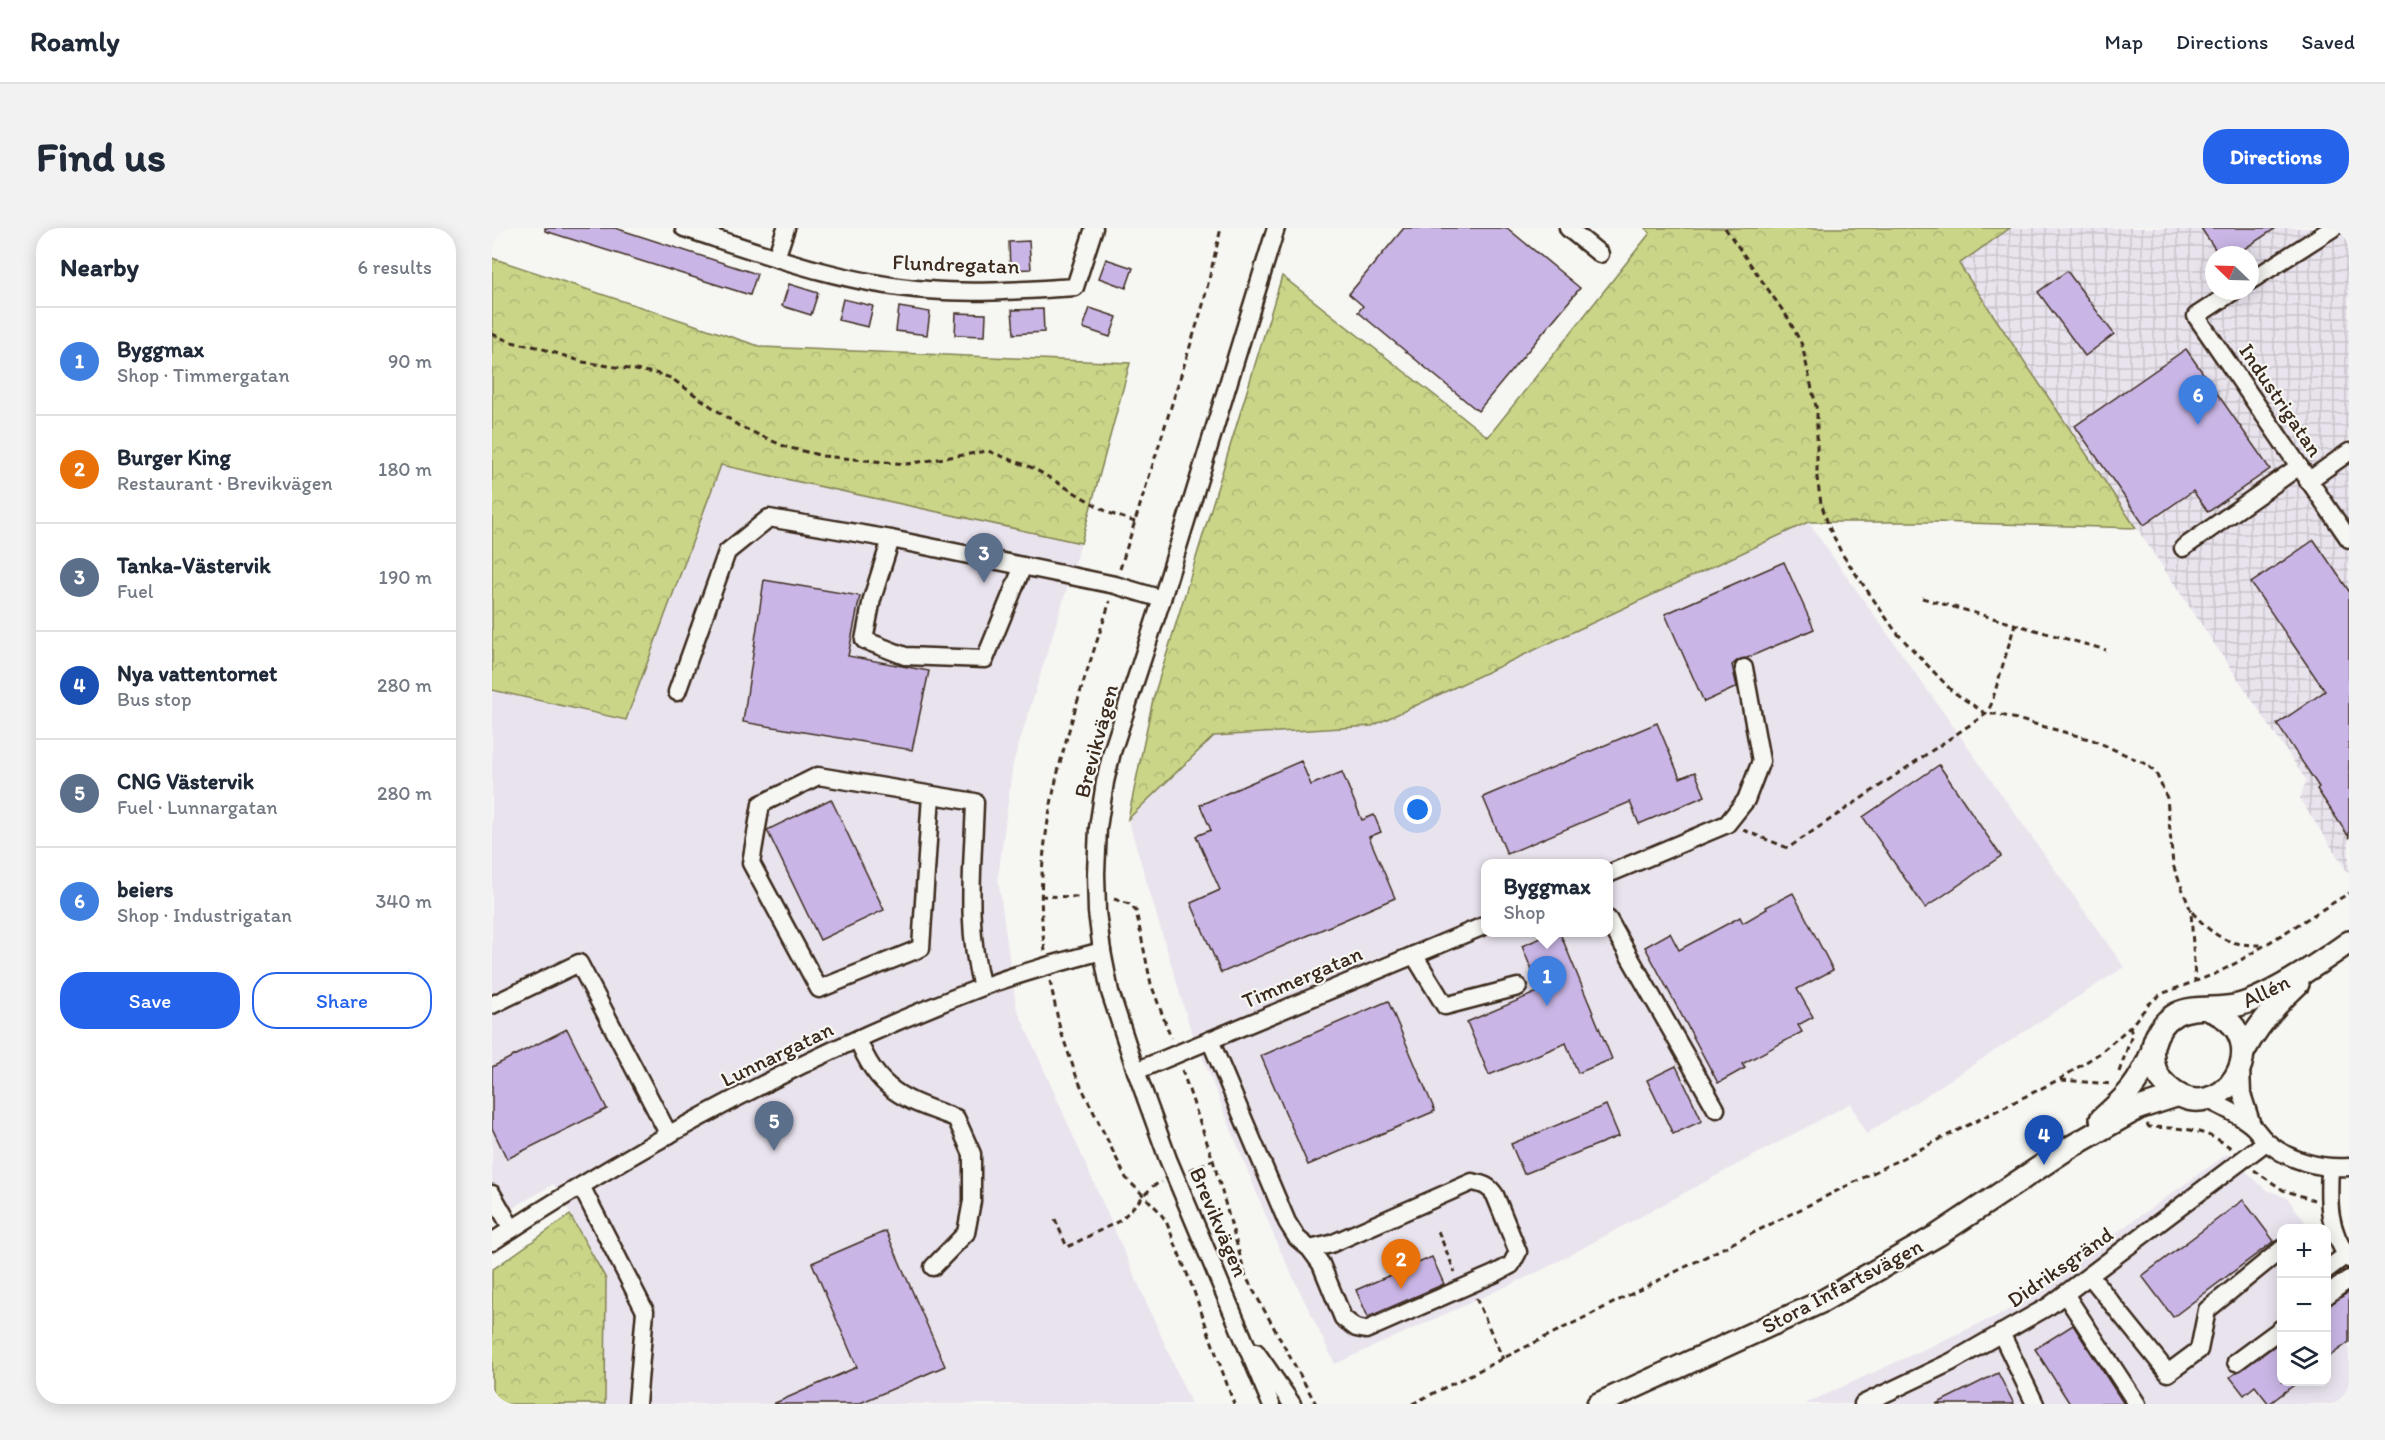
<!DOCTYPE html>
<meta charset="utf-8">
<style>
body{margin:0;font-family:Itim,sans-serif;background:#f2f2f3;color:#1f2937}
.controls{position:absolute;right:18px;bottom:18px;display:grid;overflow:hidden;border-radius:12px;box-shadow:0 3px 15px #0003}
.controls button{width:54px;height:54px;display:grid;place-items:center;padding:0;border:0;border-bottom:2px solid #e0e1e3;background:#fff;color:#1f2937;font:30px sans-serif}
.compass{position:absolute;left:1713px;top:18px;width:54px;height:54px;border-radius:50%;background:#fff;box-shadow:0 3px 15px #0003;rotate:293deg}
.you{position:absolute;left:926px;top:582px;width:21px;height:21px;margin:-15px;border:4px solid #fff;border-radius:50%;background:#1a73e8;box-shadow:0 0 0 9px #1a73e833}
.badge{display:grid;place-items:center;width:39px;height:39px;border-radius:50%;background:#2563eb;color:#fff;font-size:20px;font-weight:700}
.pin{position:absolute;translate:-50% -50px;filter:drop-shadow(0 2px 3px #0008)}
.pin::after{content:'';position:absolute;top:32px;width:21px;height:18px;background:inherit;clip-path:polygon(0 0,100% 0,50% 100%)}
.popup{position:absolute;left:989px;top:631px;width:132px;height:78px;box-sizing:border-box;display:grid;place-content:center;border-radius:12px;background:#fff;filter:drop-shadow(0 2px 4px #0005);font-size:20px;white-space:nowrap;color:#747a83}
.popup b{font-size:22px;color:#1f2937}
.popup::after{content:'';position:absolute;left:50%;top:100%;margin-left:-12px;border:12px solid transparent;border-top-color:#fff}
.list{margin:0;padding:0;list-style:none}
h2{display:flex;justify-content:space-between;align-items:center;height:78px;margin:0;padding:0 24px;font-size:26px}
h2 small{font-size:20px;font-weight:400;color:#747a83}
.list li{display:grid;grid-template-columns:39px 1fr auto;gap:18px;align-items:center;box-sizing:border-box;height:108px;padding:0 24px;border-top:2px solid #e0e1e3}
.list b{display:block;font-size:22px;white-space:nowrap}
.list p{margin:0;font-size:20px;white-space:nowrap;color:#747a83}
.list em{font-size:20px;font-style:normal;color:#747a83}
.actions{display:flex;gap:12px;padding:18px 24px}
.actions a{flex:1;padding:14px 0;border:2px solid #2563eb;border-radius:24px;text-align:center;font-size:21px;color:#2563eb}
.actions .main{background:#2563eb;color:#fff}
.icon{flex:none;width:33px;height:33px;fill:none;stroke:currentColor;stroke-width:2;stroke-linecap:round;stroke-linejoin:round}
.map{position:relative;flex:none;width:1857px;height:1176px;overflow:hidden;border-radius:24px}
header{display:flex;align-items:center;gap:36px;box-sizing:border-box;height:84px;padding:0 30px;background:#fff;border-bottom:2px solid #e0e1e3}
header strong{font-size:28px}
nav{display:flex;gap:33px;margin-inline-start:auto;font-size:21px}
.intro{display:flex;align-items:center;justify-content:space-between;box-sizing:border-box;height:144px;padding:0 36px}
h1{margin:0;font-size:42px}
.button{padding:15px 27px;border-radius:24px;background:#2563eb;color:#fff;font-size:21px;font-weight:700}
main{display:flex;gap:36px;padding:0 36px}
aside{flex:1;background:#fff;border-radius:24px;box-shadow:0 3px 15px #0003}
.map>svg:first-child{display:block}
.built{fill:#e9e3ee;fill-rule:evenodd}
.industrial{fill:url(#industrial-grid);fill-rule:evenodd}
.forest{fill:url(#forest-crowns);stroke:#828053;stroke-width:1.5}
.building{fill:#cab6e6;stroke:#3b2a1e;stroke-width:1.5}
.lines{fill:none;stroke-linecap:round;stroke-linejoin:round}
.minor-casing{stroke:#3b2a1e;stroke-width:21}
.major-casing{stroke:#3b2a1e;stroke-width:26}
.path{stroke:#3b2a1e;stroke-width:3;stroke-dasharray:6 4.5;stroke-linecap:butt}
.minor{stroke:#f6f6f2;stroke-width:16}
.major{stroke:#f6f6f2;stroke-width:21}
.labels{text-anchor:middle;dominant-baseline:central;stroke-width:4.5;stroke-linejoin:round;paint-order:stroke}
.street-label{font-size:22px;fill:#3b2a1e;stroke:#f6f6f2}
</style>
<header>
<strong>Roamly</strong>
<nav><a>Map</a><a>Directions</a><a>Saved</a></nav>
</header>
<div class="intro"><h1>Find us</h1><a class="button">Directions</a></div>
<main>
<aside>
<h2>Nearby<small>6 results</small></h2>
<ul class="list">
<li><span class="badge" style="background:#3f7fe0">1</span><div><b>Byggmax</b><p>Shop · Timmergatan</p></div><em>90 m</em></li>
<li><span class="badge" style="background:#e8710a">2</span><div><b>Burger King</b><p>Restaurant · Brevikvägen</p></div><em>180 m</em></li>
<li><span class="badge" style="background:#5c6f8a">3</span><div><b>Tanka-Västervik</b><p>Fuel</p></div><em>190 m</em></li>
<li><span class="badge" style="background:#1a4fb4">4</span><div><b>Nya vattentornet</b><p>Bus stop</p></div><em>280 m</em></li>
<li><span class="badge" style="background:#5c6f8a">5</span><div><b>CNG Västervik</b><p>Fuel · Lunnargatan</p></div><em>280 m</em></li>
<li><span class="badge" style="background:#3f7fe0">6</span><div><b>beiers</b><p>Shop · Industrigatan</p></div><em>340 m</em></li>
</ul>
<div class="actions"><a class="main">Save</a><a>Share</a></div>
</aside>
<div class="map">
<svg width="1857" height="1176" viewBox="0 0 1857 1176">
<defs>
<pattern id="industrial-grid" width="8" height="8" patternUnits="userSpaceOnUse" patternTransform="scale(1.5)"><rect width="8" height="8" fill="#e9e3ee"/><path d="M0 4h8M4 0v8" fill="none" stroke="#c9c3cc"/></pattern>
<pattern id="forest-crowns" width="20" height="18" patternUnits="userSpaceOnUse" patternTransform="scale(1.5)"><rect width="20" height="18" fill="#cad588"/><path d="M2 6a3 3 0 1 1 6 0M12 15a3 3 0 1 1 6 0" fill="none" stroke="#aeb775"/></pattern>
</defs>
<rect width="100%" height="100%" fill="#f6f6f2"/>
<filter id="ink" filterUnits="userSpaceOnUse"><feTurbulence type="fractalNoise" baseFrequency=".0167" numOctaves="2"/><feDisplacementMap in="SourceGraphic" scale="12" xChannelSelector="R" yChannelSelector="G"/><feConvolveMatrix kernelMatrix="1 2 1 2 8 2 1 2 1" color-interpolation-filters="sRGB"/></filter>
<g filter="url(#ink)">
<g class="built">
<polygon points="228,236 589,315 521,535 506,650 524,778 699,1176 113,1176 114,1051 62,956 0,992 0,462 134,492"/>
<path d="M1316,294L1632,739L1374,906L1359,875L1048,1043L843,1136L786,1018L697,796L636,591L722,508L880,498ZM994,636H1116V704H994Z"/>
<polygon points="1735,926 1773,961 1795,970 1818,1000 1790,1000 1790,1154 1834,1154 1835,1023 1857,1053 1857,1176 1313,1176 1513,1084"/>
</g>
<path class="industrial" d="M1518,0H1857V646L1808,571L1814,552L1467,36ZM1722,27H1758V63H1722Z"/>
<g class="forest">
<polygon points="1153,0 1518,0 1467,36 1644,300 1442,294 1316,294 880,498 722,508 636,591 661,471 790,48 996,209 1158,5"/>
<polygon points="0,30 270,119 638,135 589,315 229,237 134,492 0,462"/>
<polygon points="78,987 114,1051 113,1176 0,1176 0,1042"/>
</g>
<g class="building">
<polygon points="53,0 123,0 265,46 258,67 53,3"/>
<polygon points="912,0 1015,0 1088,60 986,183 866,84 871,78 857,66"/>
<polygon points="1709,0 1784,0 1743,27 1727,27"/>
<polygon points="537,13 539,41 518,42 517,14"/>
<polygon points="614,31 641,40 634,60 607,50"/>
<polygon points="1575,43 1622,106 1593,128 1546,64"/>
<polygon points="297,56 326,65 319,87 290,78"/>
<polygon points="351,71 381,78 376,99 346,92"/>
<polygon points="407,79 438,84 435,107 404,103"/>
<polygon points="598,80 625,89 618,109 591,100"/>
<polygon points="551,81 552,104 522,106 520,82"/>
<polygon points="464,85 494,86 493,108 463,107"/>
<polygon points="1694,121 1778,241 1716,284 1701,263 1652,297 1583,198"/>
<polygon points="1822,312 1857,363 1857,609 1825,561 1827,559 1785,496 1833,463 1759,355"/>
<polygon points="1292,334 1322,401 1255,430 1246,432 1240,437 1245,459 1212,474 1173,386"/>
<polygon points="272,352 368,368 356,428 437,443 420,522 251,494"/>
<polygon points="1165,495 1188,550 1203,544 1213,568 1147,596 1138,574 1015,626 991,569"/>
<polygon points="809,533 819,557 850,544 870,592 882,587 889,604 877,609 903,670 729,745 699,675 728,662 704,608 719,602 708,577"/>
<polygon points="1447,537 1509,628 1433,680 1371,589"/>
<polygon points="339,571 392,682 328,712 275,602"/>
<polygon points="1301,665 1341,742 1305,761 1321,789 1306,797 1310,804 1250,836 1253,840 1226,855 1153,719 1178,705 1187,722 1248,689 1251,695 1275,681 1274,679"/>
<polygon points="1061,705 1068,705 1120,831 1086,845 1074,815 997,847 975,794 1048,763 1030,718"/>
<polygon points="896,773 943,883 816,937 769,828"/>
<polygon points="75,801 115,881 15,931 0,900 0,839"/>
<polygon points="1184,838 1210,893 1181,906 1155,852"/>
<polygon points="1114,877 1127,908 1032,946 1019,916"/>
<polygon points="1751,972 1782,1013 1681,1089 1650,1048"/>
<polygon points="394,1003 453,1138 366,1176 281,1176 365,1139 320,1035"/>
<polygon points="940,1029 952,1056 876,1089 864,1062"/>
<polygon points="1857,1064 1857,1114 1834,1131 1834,1078"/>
<polygon points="1581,1097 1632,1176 1578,1176 1543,1121"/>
<polygon points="1790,1113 1790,1154 1806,1154 1777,1176 1763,1158 1752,1167 1738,1149"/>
<polygon points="1506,1145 1522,1176 1444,1176"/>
</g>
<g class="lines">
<defs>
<g id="minor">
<path d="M192,0C272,26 352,56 436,62C485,66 534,62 583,59L602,0"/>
<polyline points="1076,0 1108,26"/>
<polyline points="284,30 294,0"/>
<polyline points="1758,53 1841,0"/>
<polyline points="1742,63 1704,88 1857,311"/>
<polyline points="1816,253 1857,224"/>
<polyline points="399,311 380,371 372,412 413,428 493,431 531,338"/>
<polyline points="1691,320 1806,239"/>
<polyline points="185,464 235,324 277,290 399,311 623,357 670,371"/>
<path d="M439,567L429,720L327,761L259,635L269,576L326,548L483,574C481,636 473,699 490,759"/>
<polyline points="1116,646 1235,596 1254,572 1269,533 1252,440"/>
<polyline points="1116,691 1224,881"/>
<polyline points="922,727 953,778 1026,759"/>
<polyline points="0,777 87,735 177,907"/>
<path d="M366,811C385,864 416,873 464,890L480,926V973L474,1005L441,1039"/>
<path d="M718,812L795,994L805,1010L818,1021L839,1016L980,954C991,956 997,958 1003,967L1026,1024L1019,1037L1002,1046L874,1102L864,1100L851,1090L829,1036L818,1021"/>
<polyline points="1749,840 1750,866 1760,897"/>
<polyline points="644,843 994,697"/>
<path d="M1714,871C1729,878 1745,885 1758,896C1765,901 1768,908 1774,913C1796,933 1828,941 1857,939"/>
<path d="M1838,940C1836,976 1836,1001 1857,1031"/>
<polyline points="89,958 153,1083 145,1176"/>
<polyline points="0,966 20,1001"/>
<path d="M0,1014C153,914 316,825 488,760C527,745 569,734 610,723"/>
<polyline points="1834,1042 1854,1027"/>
<polyline points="1598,1048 1676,1145 1707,1122 1715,1082 1790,1021"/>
<polyline points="1573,1066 1645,1176"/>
<polyline points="1834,1068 1857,1051"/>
<polyline points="1509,1105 1543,1176"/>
<polyline points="764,1124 800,1176"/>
<polyline points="1744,1134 1790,1100"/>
<polyline points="779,1176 676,931 644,843 618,764 610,723 605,684 604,645 606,600 613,554 620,524 670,371 784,0"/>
<polyline points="1371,1176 1459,1134 1557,1078 1774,914"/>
</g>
<g id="major">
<path d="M1717,782C1791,809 1727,907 1676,859C1664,849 1659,834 1661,818C1664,805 1672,793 1684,786C1701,777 1723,782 1742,778C1776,771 1829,734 1857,714"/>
<path d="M1751,825C1765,798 1783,777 1806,756"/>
<path d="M1609,891C1635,868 1646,857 1660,824"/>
<polyline points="1106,1176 1329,1074 1446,1007 1575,921 1647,880 1687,867"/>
</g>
</defs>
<use href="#minor" class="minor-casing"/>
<use href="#major" class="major-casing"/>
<g class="path">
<polyline points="1233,0 1296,90 1310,117 1325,183 1325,250 1329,275 1337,299 1350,326 1404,404 1460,463 1494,486 1506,486 1601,512 1654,536 1664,545 1675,570 1681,637 1699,683 1703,752"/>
<polyline points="0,106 19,114 45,119 91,134 163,145 179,150 247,198 294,219 331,228 415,236 496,223 541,240 617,285 643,294"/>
<polyline points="628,341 711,77 729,0"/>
<polyline points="1430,370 1614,422"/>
<polyline points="1251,602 1296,620 1494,486 1499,477 1523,396"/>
<polyline points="548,668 588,669"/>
<polyline points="622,671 637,676 644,683 659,756 679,810"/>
<path d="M1700,684C1723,710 1737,718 1772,717"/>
<path d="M553,723C536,604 582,485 618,373"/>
<polyline points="558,753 568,801 585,850 634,950 666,982 674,993 700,1058 742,1176"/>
<polyline points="690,842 721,932 754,1049 824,1176"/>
<polyline points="1627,844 1640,807 1638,799"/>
<polyline points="1569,852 1619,856"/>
<path d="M1655,896L1657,899C1688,900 1714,900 1740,921"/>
<polyline points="698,942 721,932"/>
<polyline points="1762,942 1791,962 1822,972"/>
<polyline points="563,991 575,1019 629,992 661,958 670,954"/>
<polyline points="946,1003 963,1044"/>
<polyline points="984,1070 1011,1131"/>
<polyline points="920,1176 1568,851 1608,825 1638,799 1657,776 1669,766 1723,746 1744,735 1857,665"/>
</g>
<use href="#minor" class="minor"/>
<use href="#major" class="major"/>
</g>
</g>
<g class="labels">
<g class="street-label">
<text transform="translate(464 36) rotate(2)">Flundregatan</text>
<text transform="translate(1789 172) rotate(56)">Industrigatan</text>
<text transform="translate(604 513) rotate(-75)">Brevikvägen</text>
<text transform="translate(810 749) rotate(-23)">Timmergatan</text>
<text transform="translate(1774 763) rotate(-26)">Allén</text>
<text transform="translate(285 826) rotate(-26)">Lunnargatan</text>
<text transform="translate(727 994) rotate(67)">Brevikvägen</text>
<text transform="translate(1568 1039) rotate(-35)">Didriksgränd</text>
<text transform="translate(1350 1058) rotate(-28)">Stora Infartsvägen</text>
</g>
</g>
</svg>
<div class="controls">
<button>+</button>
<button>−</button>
<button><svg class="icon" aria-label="layers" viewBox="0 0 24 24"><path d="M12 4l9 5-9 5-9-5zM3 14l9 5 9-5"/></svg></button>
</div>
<svg class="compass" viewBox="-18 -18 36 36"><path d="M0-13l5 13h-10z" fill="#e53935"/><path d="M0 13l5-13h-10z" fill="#747a83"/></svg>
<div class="you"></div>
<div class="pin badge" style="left:1055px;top:778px;background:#3f7fe0">1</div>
<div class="popup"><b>Byggmax</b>Shop</div>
<div class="pin badge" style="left:909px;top:1061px;background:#e8710a">2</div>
<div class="pin badge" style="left:492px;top:355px;background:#5c6f8a">3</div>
<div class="pin badge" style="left:1552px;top:937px;background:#1a4fb4">4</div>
<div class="pin badge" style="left:282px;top:923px;background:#5c6f8a">5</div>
<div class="pin badge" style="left:1706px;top:197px;background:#3f7fe0">6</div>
</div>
</main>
